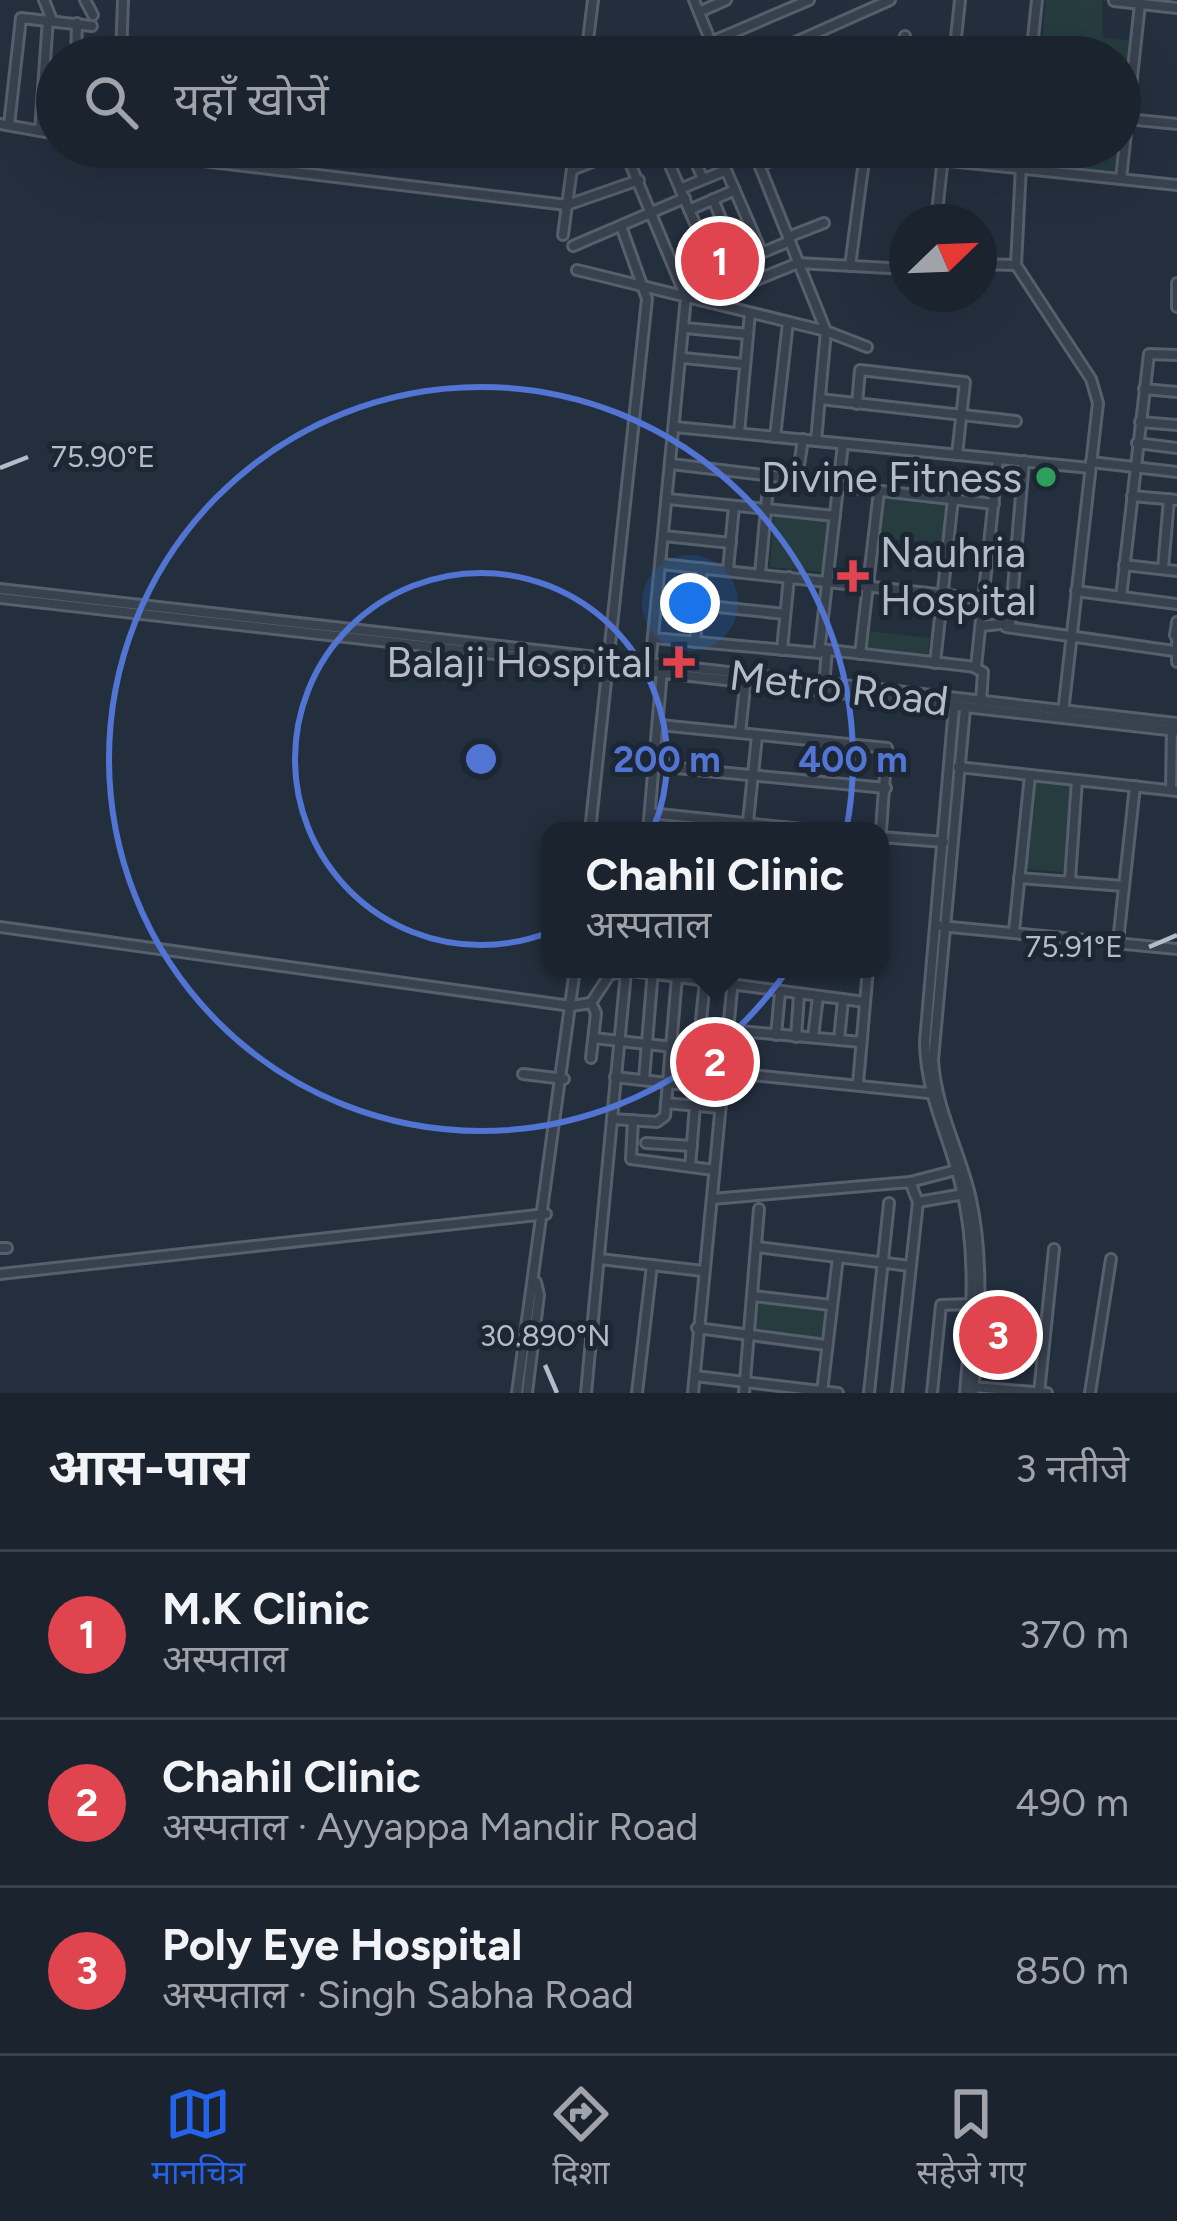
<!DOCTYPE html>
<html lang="hi">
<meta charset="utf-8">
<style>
body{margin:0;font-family:Figtree,"Noto Sans Devanagari",sans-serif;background:#242b36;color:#f1f3f6}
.compass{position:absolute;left:889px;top:204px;width:108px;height:108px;border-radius:50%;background:#1b232e;box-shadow:0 12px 48px #0002;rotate:67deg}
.you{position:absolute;left:690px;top:603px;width:42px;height:42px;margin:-30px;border:9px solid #fff;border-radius:50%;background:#1a73e8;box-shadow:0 0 0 18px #1a73e833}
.badge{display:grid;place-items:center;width:78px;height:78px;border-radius:50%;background:#2563eb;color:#fff;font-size:39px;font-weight:700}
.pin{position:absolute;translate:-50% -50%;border:6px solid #fff;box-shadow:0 3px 12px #0006}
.popup{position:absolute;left:541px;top:822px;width:348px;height:156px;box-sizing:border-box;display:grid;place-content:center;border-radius:24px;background:#1b232e;filter:drop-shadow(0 3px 9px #0005);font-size:39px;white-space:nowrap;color:#a0a4aa}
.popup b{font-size:45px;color:#f1f3f6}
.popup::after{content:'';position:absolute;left:50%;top:100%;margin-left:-24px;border:24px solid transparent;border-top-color:#1b232e}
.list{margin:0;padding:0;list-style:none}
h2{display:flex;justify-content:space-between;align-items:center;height:156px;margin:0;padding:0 48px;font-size:51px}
h2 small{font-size:39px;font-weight:400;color:#a0a4aa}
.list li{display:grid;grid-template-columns:78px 1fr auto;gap:36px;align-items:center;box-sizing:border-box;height:168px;padding:0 48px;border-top:3px solid #39404a}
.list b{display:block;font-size:45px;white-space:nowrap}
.list p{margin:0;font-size:39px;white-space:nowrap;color:#a0a4aa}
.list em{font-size:39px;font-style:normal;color:#a0a4aa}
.icon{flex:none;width:66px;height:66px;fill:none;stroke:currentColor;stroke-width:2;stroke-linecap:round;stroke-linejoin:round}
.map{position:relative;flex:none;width:1177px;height:1393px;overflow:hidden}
.search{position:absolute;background:#1b232e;box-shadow:0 12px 48px #0002;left:36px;right:36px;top:36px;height:132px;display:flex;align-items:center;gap:30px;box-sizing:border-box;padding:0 42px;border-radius:66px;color:#a0a4aa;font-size:45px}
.sheet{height:660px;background:#1b232e}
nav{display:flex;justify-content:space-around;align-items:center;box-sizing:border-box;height:168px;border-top:3px solid #39404a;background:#1b232e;font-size:33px;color:#a0a4aa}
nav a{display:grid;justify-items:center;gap:6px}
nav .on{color:#2563eb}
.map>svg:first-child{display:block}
.green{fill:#263c3f}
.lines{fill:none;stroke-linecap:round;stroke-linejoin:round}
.minor-casing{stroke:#565f6c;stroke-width:14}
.minor{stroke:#38414e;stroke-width:8}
.ticks{fill:none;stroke:#b4bcc9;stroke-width:4.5}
.ring{fill:none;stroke:#5274d3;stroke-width:6}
.leisure-dot{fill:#2e9e5b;stroke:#1d2633;stroke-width:4.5}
.health-dot{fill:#e0444e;stroke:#1d2633;stroke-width:4.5}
.labels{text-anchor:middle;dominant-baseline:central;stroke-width:10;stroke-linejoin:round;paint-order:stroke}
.poi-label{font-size:42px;fill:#b4bcc9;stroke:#1d2633;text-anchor:end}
.street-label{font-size:42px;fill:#b4bcc9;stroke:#1d2633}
.ticks-label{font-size:30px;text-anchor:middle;fill:#b4bcc9;stroke:#1d2633;stroke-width:10;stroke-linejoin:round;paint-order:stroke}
.centre{fill:#5274d3;stroke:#1d2633;stroke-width:6}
.ring-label{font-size:36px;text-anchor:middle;font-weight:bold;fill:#5274d3;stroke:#1d2633;stroke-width:10;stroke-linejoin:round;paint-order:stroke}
</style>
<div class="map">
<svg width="1177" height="1393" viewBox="0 0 1177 1393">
<rect width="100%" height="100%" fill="#242f3e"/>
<g class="green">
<polygon points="1046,0 1113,0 1102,1 1103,37 1130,41 1120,120 1120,57 1040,57"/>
<polygon points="1031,147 1118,147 1118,174 1036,164"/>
<polygon points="883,496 947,503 943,545 879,538"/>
<polygon points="774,515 828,521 822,572 770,567"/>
<polygon points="870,631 930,638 927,658 867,650"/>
<polygon points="1034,781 1071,785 1064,872 1026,869"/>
<polygon points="755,1298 829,1307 824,1342 751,1333"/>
</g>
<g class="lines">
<defs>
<g id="minor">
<polyline points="44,0 52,20"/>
<polyline points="85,0 93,15"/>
<polyline points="694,0 717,57"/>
<polyline points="1114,1 1177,8"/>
<polyline points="699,12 726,0"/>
<polyline points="711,42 809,0"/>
<polyline points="76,57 77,23"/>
<polyline points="121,57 123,0"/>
<polyline points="586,57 593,0"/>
<polyline points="762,57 890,0"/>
<polyline points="903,57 905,36"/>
<polyline points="954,57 960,0"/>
<polyline points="1031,57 1037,0"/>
<polyline points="1127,119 1177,124"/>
<polyline points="0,124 57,134"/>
<polyline points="9,125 21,18 92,26"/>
<polyline points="40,131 48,19"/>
<polyline points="87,147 567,205 575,147"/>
<polyline points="662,147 716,272"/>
<polyline points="689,147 703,179"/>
<polyline points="716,147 762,253"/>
<polyline points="752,147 826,331 816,441"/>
<polyline points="817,147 1177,185"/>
<polyline points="1022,147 1016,265 1091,379 1098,403 1063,713"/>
<polyline points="624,149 686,297 650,667"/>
<polyline points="760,165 810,147"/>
<polyline points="572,170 627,148"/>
<polyline points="1121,179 1140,4"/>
<polyline points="680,189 726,170"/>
<polyline points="713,199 739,262"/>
<polyline points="689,210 735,190"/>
<polyline points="936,222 944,147"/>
<polyline points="563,235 567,205 639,180"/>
<polyline points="788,237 824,223"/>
<polyline points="573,246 685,198"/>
<polyline points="979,264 1016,265"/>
<polyline points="850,266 865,153"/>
<polyline points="577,270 826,331 867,347"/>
<polyline points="1177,283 1177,307"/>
<polyline points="685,285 790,241"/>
<polyline points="705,301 798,263 907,269"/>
<polyline points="685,328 748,334"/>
<polyline points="683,358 745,364"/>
<polyline points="1144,389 1177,392"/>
<polyline points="820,399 1016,421"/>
<polyline points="857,404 860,370 965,382 957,455"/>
<polyline points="1140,422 1177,425"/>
<polyline points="675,427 1090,468"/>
<polyline points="739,433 750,313"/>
<polyline points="775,437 788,322"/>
<polyline points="1137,443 1177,448"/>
<polyline points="1091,462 1177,472"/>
<polyline points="671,464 797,479 803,439"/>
<polyline points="838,486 994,504"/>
<polyline points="1132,496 1177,500"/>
<polyline points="668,499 835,516"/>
<polyline points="664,536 731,543"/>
<polyline points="661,564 984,599"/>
<polyline points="1124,565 1177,571"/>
<polyline points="1163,569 1169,499"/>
<polyline points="728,570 734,506"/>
<polyline points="760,574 769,476"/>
<polyline points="0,589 1177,723"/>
<polyline points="1076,591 1177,604"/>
<polyline points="1121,597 1149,354 1177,355"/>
<polyline points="0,598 1177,731"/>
<polyline points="699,605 785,614"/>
<polyline points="981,626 1010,623 1024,461"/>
<polyline points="1006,627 1174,651"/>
<polyline points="1175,635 1177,622"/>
<polyline points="1177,636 1177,662"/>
<polyline points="653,638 819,653 843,444"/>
<polyline points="695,642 702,568"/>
<polyline points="820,649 976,667 998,459"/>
<polyline points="782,650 789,577"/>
<polyline points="860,654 879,491"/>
<polyline points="935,663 953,499"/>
<polyline points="975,668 983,672 981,703"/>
<polyline points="824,686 827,650"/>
<path d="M954,707L925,1042C926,1097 949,1135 961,1187C978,1255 971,1324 965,1393"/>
<path d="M965,709L933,1060C936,1109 959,1149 970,1195C985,1260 979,1327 973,1393"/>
<polyline points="660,725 887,748 880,844"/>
<polyline points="740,733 746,678"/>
<polyline points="655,766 886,788"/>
<polyline points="958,767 1177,791"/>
<polyline points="1171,790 1172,725"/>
<polyline points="650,813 822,831"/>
<polyline points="590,831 647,299 621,226"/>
<polyline points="648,831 662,671"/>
<polyline points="705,831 707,819"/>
<polyline points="747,831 757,736"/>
<polyline points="881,837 944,842"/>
<polyline points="1019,878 1124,886"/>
<polyline points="1070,880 1077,780"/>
<polyline points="940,926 1177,949"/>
<polyline points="0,927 571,1006 591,1003"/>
<polyline points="1014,931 1030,775"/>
<polyline points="1118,942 1135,786"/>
<polyline points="728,1030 861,1042"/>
<polyline points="776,1035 780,993"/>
<polyline points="796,1037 799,995"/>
<polyline points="813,1037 818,997"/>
<polyline points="594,1038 725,1053"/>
<polyline points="839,1040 843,1000"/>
<polyline points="698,1049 705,981"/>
<polyline points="591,1058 596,1013 591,1003 610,974 632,971 865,1002"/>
<polyline points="723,1072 928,1093"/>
<polyline points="523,1074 564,1079"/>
<polyline points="615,1077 721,1089"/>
<polyline points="644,1079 653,970"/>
<polyline points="858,1084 868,969"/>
<polyline points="666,1103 720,1108"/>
<polyline points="613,1119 657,1122 665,1116 677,977"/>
<polyline points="633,1120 631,1159 714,1170"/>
<polyline points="646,1143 692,1146"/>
<polyline points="690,1167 695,1106"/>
<polyline points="910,1182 956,1170"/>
<polyline points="712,1199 910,1182 918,1202 897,1393"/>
<polyline points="918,1202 964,1194"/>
<polyline points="757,1247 910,1266"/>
<polyline points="0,1248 7,1248"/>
<polyline points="600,1259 703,1271"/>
<polyline points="0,1274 546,1214"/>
<polyline points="753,1296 831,1305"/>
<polyline points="697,1328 826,1345"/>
<polyline points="695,1376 838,1393"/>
<polyline points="973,1387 1047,1393"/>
<polyline points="822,1392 838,1257"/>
<polyline points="517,1393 575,969"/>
<polyline points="527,1393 539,1295 536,1282"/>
<polyline points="586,1393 626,972"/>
<polyline points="637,1393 652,1265"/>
<polyline points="693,1393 734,969"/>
<polyline points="744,1393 759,1209"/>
<polyline points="869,1393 889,1203"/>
<polyline points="932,1393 941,1305 971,1304"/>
<polyline points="1039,1393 1054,1249"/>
<polyline points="1090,1393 1111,1259"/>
</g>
</defs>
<use href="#minor" class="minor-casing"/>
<use href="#minor" class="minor"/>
</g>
<path class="ticks" d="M0,468L28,457M1149,947L1177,935M545,1365L557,1393"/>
<g class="ring">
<circle cx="481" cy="759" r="186"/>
<circle cx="481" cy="759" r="372"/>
</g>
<circle class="leisure-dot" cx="1046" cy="477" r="12"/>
<g class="health-dot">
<path d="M847 558h12v12h12v12h-12v12h-12v-12h-12v-12h12z"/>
<path d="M673 644h12v12h12v12h-12v12h-12v-12h-12v-12h12z"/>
</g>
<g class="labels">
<g class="poi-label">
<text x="1022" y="477">Divine Fitness</text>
<text x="880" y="552" text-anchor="start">Nauhria<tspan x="880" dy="48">Hospital</tspan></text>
<text x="652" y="662">Balaji Hospital</text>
</g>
<g class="street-label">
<text transform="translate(839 688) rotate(7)">Metro Road</text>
</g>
</g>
<g class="ticks-label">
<text x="103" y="467">75.90°E</text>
<text x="1074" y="957">75.91°E</text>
<text x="545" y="1346">30.890°N</text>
</g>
<circle cx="481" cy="759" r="18" class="centre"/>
<g class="ring-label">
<text x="667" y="772">200 m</text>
<text x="853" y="772">400 m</text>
</g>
</svg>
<svg class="compass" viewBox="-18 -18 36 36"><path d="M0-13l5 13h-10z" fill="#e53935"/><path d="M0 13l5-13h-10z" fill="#a0a4aa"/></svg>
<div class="you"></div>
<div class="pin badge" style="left:720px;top:261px;background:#e0444e">1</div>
<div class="pin badge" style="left:715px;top:1062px;background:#e0444e">2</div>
<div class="popup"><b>Chahil Clinic</b>अस्पताल</div>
<div class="pin badge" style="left:998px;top:1335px;background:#e0444e">3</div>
<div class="search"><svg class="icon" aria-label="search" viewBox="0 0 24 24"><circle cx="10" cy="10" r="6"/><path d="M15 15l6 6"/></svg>यहाँ खोजें</div>
</div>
<section class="sheet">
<h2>आस-पास<small>3 नतीजे</small></h2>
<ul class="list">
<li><span class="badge" style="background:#e0444e">1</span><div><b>M.K Clinic</b><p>अस्पताल</p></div><em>370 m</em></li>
<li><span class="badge" style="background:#e0444e">2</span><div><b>Chahil Clinic</b><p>अस्पताल · Ayyappa Mandir Road</p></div><em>490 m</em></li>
<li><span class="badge" style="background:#e0444e">3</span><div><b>Poly Eye Hospital</b><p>अस्पताल · Singh Sabha Road</p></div><em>850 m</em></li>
</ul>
</section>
<nav>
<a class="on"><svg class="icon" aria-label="map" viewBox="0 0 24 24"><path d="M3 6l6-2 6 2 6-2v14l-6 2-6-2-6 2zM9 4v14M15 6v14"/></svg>मानचित्र</a>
<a><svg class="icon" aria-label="directions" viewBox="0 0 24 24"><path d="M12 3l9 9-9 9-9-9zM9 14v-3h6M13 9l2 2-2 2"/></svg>दिशा</a>
<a><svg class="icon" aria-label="saved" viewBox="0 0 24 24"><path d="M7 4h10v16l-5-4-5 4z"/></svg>सहेजे गए</a>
</nav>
